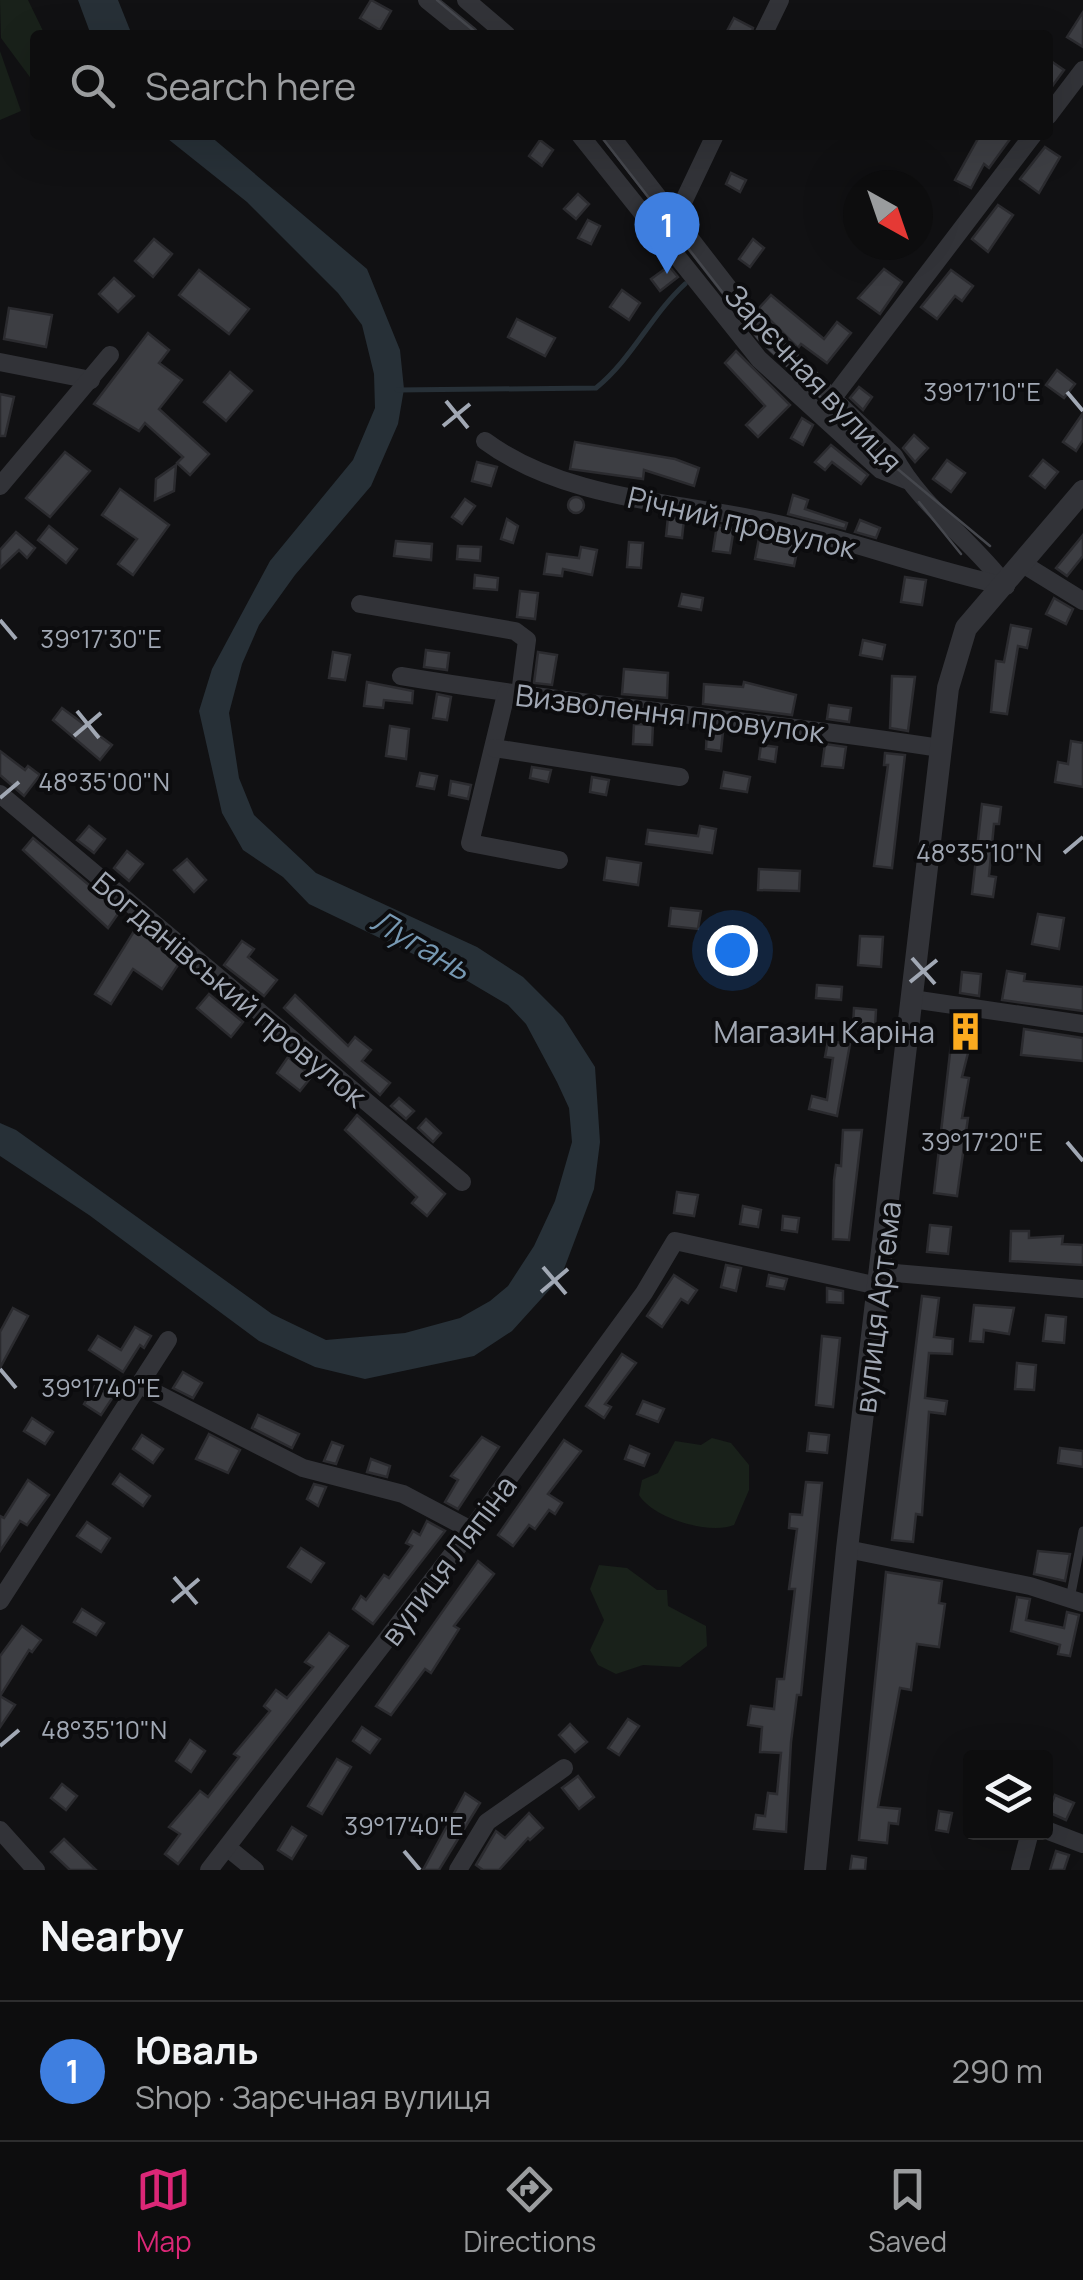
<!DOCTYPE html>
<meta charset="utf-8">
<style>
body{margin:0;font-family:Manrope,sans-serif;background:#161617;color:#f1f3f6}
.controls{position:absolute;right:30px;bottom:30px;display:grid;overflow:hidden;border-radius:10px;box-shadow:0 10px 40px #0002}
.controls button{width:90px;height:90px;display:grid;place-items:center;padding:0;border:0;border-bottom:2px solid #2d2d2e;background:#0d0d0e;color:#f1f3f6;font:50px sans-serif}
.compass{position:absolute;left:843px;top:170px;width:90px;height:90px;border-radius:50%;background:#0d0d0e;box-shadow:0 10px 40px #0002;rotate:140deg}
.you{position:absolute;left:732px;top:950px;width:35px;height:35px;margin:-25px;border:8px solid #fff;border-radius:50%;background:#1a73e8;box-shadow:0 0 0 15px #1a73e833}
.badge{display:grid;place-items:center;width:65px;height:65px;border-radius:50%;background:#db2777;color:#fff;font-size:32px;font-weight:700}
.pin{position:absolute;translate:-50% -82px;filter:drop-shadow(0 2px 5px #0008)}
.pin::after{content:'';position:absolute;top:52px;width:35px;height:30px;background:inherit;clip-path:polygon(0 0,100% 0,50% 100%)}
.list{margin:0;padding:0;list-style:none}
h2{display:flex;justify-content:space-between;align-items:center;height:130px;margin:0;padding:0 40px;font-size:42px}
h2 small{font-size:32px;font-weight:400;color:#9a9c9e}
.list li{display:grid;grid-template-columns:65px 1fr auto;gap:30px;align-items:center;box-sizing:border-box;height:140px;padding:0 40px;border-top:2px solid #2d2d2e}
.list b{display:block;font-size:38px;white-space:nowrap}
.list p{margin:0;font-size:32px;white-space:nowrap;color:#9a9c9e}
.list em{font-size:32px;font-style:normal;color:#9a9c9e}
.icon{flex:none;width:55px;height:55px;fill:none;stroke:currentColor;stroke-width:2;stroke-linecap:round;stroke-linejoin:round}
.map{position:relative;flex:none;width:1083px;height:1870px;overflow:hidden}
.search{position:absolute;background:#0d0d0e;box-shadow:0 10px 40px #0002;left:30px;right:30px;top:30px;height:110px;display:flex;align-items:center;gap:25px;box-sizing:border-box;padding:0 35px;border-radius:10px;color:#9a9c9e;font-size:38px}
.sheet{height:270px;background:#0d0d0e}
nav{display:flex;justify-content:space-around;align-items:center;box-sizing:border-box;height:140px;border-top:2px solid #2d2d2e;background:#0d0d0e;font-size:28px;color:#9a9c9e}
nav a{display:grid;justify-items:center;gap:5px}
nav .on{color:#db2777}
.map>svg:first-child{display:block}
.green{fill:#19211a}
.water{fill:#273037}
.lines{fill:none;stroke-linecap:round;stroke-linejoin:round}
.stream{stroke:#273037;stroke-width:5}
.building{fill:#3d3e43;stroke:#2b2b2f;stroke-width:2.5}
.service{stroke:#323338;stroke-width:9}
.minor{stroke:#323338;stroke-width:18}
.tertiary{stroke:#323338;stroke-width:22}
.tram{stroke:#45474d;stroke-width:2.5}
.ticks{fill:none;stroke:#a1a8b4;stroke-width:4}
.labels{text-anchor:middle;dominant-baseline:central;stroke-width:8;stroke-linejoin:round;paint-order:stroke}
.street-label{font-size:30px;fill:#a1a8b4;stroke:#0c0c0e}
.poi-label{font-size:30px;fill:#a1a8b4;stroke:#0c0c0e;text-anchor:end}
.water-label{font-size:32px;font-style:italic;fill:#7698b2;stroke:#0c0c0e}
.ticks-label{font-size:25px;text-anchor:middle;fill:#a1a8b4;stroke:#0c0c0e;stroke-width:8;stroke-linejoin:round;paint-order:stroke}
</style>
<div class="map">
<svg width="1083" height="1870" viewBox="0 0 1083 1870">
<rect width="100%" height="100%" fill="#111113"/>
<g class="green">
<polygon points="0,0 28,0 45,35 35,35 35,84 1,38"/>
<polygon points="0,51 21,111 0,120"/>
<path d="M712,1438L731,1443L749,1465V1490L734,1525C709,1535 653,1518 639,1495L642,1480L658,1473L675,1441L701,1445Z"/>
<polygon points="599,1565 627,1568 657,1590 667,1590 668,1606 706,1626 707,1646 680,1667 643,1665 616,1674 598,1665 590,1650 604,1620 590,1589"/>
</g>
<g class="water">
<polygon points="78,0 118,0 132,35 91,35"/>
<polygon points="163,135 209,135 367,269 400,350 404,389 398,424 371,486 295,575 259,625 242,664 229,713 239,778 254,815 316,873 477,947 523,977 563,1017 595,1067 600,1142 594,1189 561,1277 512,1331 474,1356 365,1379 315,1367 259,1341 89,1215 0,1156 0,1123 16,1130 272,1314 326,1340 405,1333 460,1318 490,1301 508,1286 534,1246 555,1201 572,1142 569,1108 557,1082 526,1024 508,1005 459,976 309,904 283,877 243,850 222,813 199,711 212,669 270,561 353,460 375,408 374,374 362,325 338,293 247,202"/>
</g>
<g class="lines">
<path class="stream" d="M397,390L596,388C632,359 651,315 685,284"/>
</g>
<g class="building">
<polygon points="371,0 391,11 380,30 360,18"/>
<polygon points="1083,12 1083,47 1067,37"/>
<polygon points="734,18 753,28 751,35 727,31"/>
<polygon points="1048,59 1064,70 1048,92"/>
<polygon points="980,135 1013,135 989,168 984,164 971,188 955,180"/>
<polygon points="540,140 553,150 542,166 529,156"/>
<polygon points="1045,147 1060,157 1039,193 1020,179"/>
<polygon points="731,173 746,180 740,192 726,184"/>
<polygon points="578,194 589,204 576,219 564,209"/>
<polygon points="998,205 1013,215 988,252 972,239"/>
<polygon points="588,220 600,226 591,244 578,238"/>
<polygon points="154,239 172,254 153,277 135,261"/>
<polygon points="753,239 764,248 750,267 739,259"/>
<polygon points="669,266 678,277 660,291 651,279"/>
<polygon points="884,269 902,282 880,314 858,298"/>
<polygon points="199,270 249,309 229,334 179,295"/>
<polygon points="951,270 973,286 962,301 955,296 937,319 921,307"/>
<polygon points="114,278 134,296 118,312 99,294"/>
<polygon points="622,290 640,303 629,320 610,307"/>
<polygon points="771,295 824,339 837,322 851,333 827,363 801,344 798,348 766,316 759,308"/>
<polygon points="9,308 52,315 46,347 4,339"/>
<polygon points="517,319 555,338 545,356 508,337"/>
<polygon points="148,333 169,350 159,363 182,380 159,409 209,454 190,475 177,463 183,457 145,423 139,431 94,404"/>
<polygon points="736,351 790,405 758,437 746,425 765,406 725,363"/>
<polygon points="1057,370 1075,384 1064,398 1046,385"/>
<polygon points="230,372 252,391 226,421 204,402"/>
<polygon points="859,387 872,397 863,410 850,398"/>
<polygon points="0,394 14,397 5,436 0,436"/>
<polygon points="1083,413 1083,440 1076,451 1063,442"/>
<polygon points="802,418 813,425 803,445 791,438"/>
<polygon points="914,435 928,448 915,462 903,448"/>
<polygon points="575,442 675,459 699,468 694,486 644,470 643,479 570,469"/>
<polygon points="831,445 868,475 861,484 832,462 825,470 815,462"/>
<polygon points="65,452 90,471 50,517 26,498"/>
<polygon points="947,460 965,473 951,492 933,479"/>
<polygon points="1043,460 1058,472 1045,488 1030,476"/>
<polygon points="477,462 497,467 491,486 472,481"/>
<polygon points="176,465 174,491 155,500 156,479"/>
<polygon points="120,489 169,525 133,575 118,564 137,539 102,515"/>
<polygon points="793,495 808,500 805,509 847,523 845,529 788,514"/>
<circle cx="576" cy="505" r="8"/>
<polygon points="465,499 475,506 462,524 452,517"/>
<polygon points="668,517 684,519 682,538 666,536"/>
<polygon points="507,519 518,526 513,543 501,539"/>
<polygon points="860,520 880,528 876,538 855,532"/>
<polygon points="717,525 734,528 730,553 713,551"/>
<polygon points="49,526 77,549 66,563 38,540"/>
<polygon points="16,532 35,548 27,558 19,550 0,568 0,550"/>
<polygon points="760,533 799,542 794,566 755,559"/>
<polygon points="1083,535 1083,556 1067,576 1056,568"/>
<polygon points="396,541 432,544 431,560 394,556"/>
<polygon points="629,542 643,543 641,568 627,567"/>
<polygon points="458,546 481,547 480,561 457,559"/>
<polygon points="581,547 597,550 592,575 563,569 562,576 544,574 547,554 579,558"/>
<polygon points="475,575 498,578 497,590 474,588"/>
<polygon points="905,577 926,580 922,605 901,602"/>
<polygon points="520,591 538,593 535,619 517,617"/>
<polygon points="682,594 703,598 701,610 679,606"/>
<polygon points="1054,598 1073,609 1066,624 1046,614"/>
<polygon points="1011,625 1031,629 1027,648 1018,646 1007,714 991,712 996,661 1004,662"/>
<polygon points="863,640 885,645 882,659 860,655"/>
<polygon points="426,650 449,653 447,670 424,667"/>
<polygon points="333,652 350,655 345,680 329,678"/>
<polygon points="538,652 557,655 552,685 534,683"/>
<polygon points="624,669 668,673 667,698 622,694"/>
<polygon points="892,676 915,677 908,731 890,728"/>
<polygon points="367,682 413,691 412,703 384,700 383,708 364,706"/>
<polygon points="744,682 796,695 792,715 703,704 704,684 743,687"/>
<polygon points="437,694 451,697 447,720 433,718"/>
<polygon points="829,705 851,708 849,722 827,719"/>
<polygon points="62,708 112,745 100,760 53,720"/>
<polygon points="634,724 653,725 652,745 633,744"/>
<polygon points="390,726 409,729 406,759 386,756"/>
<polygon points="707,730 723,732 721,751 706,749"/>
<polygon points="1071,741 1083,743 1083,787 1055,782 1058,762 1068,764"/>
<polygon points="825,744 846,747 843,768 822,766"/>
<polygon points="761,745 777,747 775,762 759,759"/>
<polygon points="0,751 25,770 28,766 40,775 24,796 0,775"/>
<polygon points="885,753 905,755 892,868 874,866 888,765 884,765"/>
<polygon points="532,767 551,770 548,782 530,778"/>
<polygon points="724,772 750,777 747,792 721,788"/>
<polygon points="420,773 437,776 434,789 417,786"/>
<polygon points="592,777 609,780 606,795 590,792"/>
<polygon points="451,781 471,785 468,799 449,795"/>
<polygon points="982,804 1001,807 999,824 994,824 989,876 996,877 993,897 972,894"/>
<polygon points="89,826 105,839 94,853 77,840"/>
<polygon points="700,826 716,829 712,853 646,844 648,830 698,836"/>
<polygon points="33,838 120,911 108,928 23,850"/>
<polygon points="127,851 143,864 129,881 114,868"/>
<polygon points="607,858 641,863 638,885 604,880"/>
<polygon points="187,859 206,880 194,892 174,870"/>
<polygon points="759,869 800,871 799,891 758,890"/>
<polygon points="671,908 701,911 698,929 669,926"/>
<polygon points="1038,914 1064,918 1059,949 1032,944"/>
<polygon points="136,928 180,962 162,989 133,969 111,1004 95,994"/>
<polygon points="860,936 883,937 881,967 858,965"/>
<polygon points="242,941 254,949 248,957 277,980 264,996 224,965"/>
<polygon points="1007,971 1025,974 1024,981 1083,987 1083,1011 1002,1000"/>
<polygon points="962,972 981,974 979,996 960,993"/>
<polygon points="817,985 842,987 841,1000 816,998"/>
<polygon points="209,994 243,1022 231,1037 197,1008"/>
<polygon points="295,995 348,1046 355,1037 371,1050 362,1061 390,1083 380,1095 284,1008"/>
<polygon points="854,1008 876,1010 875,1028 853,1027"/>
<polygon points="954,1018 976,1021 962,1077 969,1078 962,1118 968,1118 957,1196 934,1193"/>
<polygon points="1024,1029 1083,1038 1083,1061 1021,1055"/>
<polygon points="828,1041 850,1044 837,1116 809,1109 812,1096 827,1100 833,1058 825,1057"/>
<polygon points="288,1057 312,1076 300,1091 277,1073"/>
<polygon points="399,1098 414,1111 406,1119 391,1106"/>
<polygon points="357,1115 445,1194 427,1216 412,1203 417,1197 345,1130"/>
<polygon points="426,1119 441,1133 433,1142 418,1128"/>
<polygon points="843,1130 862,1130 849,1240 833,1239 834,1180 836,1165 841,1166"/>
<polygon points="677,1192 698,1195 694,1216 674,1213"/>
<polygon points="743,1206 761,1210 758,1227 740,1224"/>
<polygon points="783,1216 799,1218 797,1232 782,1230"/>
<polygon points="930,1225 951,1227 948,1254 927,1252"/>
<polygon points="1011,1231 1029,1231 1029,1238 1063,1236 1062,1244 1083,1245 1083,1265 1010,1261"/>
<polygon points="726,1265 741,1268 736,1291 721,1287"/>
<polygon points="674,1275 697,1290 688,1303 681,1299 662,1327 647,1316"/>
<polygon points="769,1275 787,1279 784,1289 767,1286"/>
<polygon points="827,1288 843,1291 843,1303 827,1302"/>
<polygon points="922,1296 939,1298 934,1337 953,1339 952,1354 929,1353 925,1398 947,1401 945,1414 929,1412 922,1515 916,1514 913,1542 892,1540"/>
<polygon points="974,1305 1014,1308 1009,1334 984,1330 983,1342 970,1341"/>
<polygon points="13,1308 28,1316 0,1368 0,1332"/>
<polygon points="1046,1315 1066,1317 1064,1343 1043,1341"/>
<polygon points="135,1327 151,1336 144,1348 140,1345 123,1372 89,1350 98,1336 121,1350"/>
<polygon points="822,1336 840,1338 833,1407 816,1405"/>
<polygon points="622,1354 636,1363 605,1404 611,1407 604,1418 586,1406"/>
<polygon points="1017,1363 1036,1365 1034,1390 1015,1389"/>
<polygon points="183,1372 202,1383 193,1398 173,1388"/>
<polygon points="95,1386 113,1397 101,1415 84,1404"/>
<polygon points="643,1401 664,1409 658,1422 637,1414"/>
<polygon points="258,1415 299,1434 292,1448 252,1428"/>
<polygon points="32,1418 53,1432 45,1444 24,1431"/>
<polygon points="809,1433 829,1435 827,1453 807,1451"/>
<polygon points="209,1434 240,1450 228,1473 196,1459"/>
<polygon points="142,1435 163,1449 153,1463 133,1449"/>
<polygon points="482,1437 499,1447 458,1509 445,1502 458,1480 451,1476"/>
<polygon points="564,1440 581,1451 548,1494 562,1503 555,1514 549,1510 535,1529 529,1525 513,1546 498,1535"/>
<polygon points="332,1442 343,1446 336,1464 324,1461"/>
<polygon points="630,1446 649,1454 644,1466 625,1459"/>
<polygon points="1060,1448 1083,1451 1083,1467 1058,1463"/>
<polygon points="371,1459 390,1466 387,1477 367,1472"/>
<polygon points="120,1474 150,1496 143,1506 113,1484"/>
<polygon points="28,1480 49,1495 27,1525 20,1521 0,1551 0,1516 4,1518"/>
<polygon points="806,1482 822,1483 801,1695 797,1695 791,1742 786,1832 754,1829 756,1815 765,1816 768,1793 777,1794 781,1753 760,1752 762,1727 748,1725 751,1706 774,1709 777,1679 784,1679 795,1589 789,1589 797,1529 789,1528 790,1514 802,1515"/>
<polygon points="314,1484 326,1487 318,1506 307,1499"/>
<polygon points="427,1521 445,1531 373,1624 353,1609 361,1596 366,1600 384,1575 389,1578 412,1546 406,1543 413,1531 420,1535"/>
<polygon points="87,1522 110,1538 101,1552 77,1536"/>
<polygon points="301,1548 324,1563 311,1582 288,1567"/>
<polygon points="1038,1551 1070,1554 1065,1581 1034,1574"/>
<polygon points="478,1561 494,1574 454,1626 459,1629 431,1673 425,1669 391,1715 376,1706"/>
<polygon points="886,1572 942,1581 939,1603 945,1604 939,1647 917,1644 911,1690 900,1688 878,1807 900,1809 898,1824 889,1823 887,1843 859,1840"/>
<polygon points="1017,1597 1030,1599 1026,1620 1064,1628 1067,1612 1079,1615 1070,1656 1058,1654 1060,1645 1011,1631"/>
<polygon points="82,1609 104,1623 96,1635 74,1622"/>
<polygon points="22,1626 41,1640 32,1652 29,1650 0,1696 15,1705 0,1727 0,1656"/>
<polygon points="329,1633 348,1646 178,1864 165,1854 180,1834 169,1827 200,1791 208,1797 239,1757 234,1754 270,1711 264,1706 276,1690 287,1698 313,1667 305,1662"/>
<polygon points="628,1719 639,1726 619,1755 608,1748"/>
<polygon points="570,1724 587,1742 575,1752 559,1735"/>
<polygon points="362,1727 380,1739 370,1753 353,1741"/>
<polygon points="190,1740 205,1751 191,1772 176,1761"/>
<polygon points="337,1759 351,1767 322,1814 308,1806"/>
<polygon points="578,1776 594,1797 579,1809 562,1788"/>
<polygon points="62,1784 77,1796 66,1810 51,1798"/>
<polygon points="465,1793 480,1803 439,1870 423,1870"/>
<polygon points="1055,1795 1074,1803 1066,1820 1048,1812"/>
<polygon points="939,1811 952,1813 948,1832 936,1830"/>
<polygon points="529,1813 543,1828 530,1840 528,1838 499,1870 483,1870 476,1865 496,1831 505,1838"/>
<polygon points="292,1827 306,1836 292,1859 278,1850"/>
<polygon points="64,1839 96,1870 70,1870 51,1852"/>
<polygon points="1056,1851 1069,1855 1064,1870 1050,1870"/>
<polygon points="852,1856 866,1858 865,1870 850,1870"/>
</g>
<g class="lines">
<polyline class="service" points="1070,1599 1083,1531"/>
<g class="minor">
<polyline points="427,0 470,35"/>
<polyline points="466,0 507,35"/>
<polyline points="763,35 780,0"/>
<polyline points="1048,116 1083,70"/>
<polyline points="580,135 759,359 881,470 906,480"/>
<path d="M610,135L764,334L894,456C920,506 972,540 1006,586"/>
<polyline points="677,215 715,135"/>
<polyline points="0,362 91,380"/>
<polyline points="832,399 1033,135"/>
<path d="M485,441C565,500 674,501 769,522C849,539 925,569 1006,586"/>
<polyline points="0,486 110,355"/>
<polyline points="1023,564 1083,601"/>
<polyline points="360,604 515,631 527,640 520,694"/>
<path d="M401,676C580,706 761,720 940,748"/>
<polyline points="506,694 470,843 559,860"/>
<polyline points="494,748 680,777"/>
<polyline points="0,794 462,1182"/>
<polyline points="912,999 1083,1024"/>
<polyline points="883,1272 1083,1289"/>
<polyline points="142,1386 303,1468 403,1494 471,1530"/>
<polyline points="847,1549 1030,1586 1083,1603"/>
<polyline points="0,1601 168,1340"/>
<polyline points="0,1830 36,1870"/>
<polyline points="1046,1830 1083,1844"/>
<polyline points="228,1848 255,1870"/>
<polyline points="209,1870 471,1530 644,1293 675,1241 878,1286"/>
<polyline points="458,1870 487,1822 564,1768"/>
<polyline points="1020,1870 1030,1832"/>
</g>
<polyline class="tertiary" points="815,1870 847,1549 948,688 966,628 1083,491"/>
<g class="tram">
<polyline points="437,0 479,35"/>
<polyline points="600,135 758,338 888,461 990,546"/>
<polyline points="919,502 961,554"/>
</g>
</g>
<path class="ticks" d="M1067,392L1083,411M446,401L468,428M443,426L470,404M0,620L16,639M77,711L99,738M74,736L101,713M0,798L19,782M1064,853L1083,837M912,958L935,984M910,982L937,960M1067,1142L1083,1161M543,1267L566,1294M541,1292L568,1269M0,1369L16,1388M174,1577L197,1604M172,1602L199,1579M0,1746L19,1730M404,1851L420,1870"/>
<defs>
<symbol id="building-bare" viewBox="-9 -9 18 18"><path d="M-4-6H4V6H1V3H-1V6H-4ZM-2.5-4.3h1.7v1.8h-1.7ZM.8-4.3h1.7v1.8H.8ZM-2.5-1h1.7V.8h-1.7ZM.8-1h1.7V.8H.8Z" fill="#fcab1f" stroke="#0c0c0e" stroke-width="2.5" paint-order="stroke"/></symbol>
</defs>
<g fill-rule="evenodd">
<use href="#building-bare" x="938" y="1004" width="55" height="55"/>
</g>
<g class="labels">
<g class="street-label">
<text transform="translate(814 378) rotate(47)">Зарєчная вулиця</text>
<text transform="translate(742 522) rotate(13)">Річний провулок</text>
<text transform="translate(670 713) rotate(7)">Визволення провулок</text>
<text transform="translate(230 989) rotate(40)">Богданівський провулок</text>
<text transform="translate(877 1307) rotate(-83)">вулиця Артема</text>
<text transform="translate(448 1560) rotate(-53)">вулиця Ляпіна</text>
</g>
<g class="poi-label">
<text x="935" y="1031">Магазин Каріна</text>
</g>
<g class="water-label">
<text transform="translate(421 944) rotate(30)">Лугань</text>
</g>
</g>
<g class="ticks-label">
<text x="982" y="401">39°17'10"E</text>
<text x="101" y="648">39°17'30"E</text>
<text x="104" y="791">48°35'00"N</text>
<text x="979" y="862">48°35'10"N</text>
<text x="982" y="1151">39°17'20"E</text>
<text x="101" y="1397">39°17'40"E</text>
<text x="104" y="1739">48°35'10"N</text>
<text x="404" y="1835">39°17'40"E</text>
</g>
</svg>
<div class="controls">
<button><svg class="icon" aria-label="layers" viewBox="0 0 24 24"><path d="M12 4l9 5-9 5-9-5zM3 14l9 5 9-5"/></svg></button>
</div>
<svg class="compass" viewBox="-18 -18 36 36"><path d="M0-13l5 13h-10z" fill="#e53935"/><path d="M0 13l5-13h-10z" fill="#9a9c9e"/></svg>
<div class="you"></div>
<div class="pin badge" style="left:667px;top:274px;background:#3f7fe0">1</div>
<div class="search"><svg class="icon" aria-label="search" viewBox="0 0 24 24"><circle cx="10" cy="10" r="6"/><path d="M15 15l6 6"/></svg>Search here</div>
</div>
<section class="sheet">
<h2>Nearby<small></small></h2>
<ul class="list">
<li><span class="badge" style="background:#3f7fe0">1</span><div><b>Юваль</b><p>Shop · Зарєчная вулиця</p></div><em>290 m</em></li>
</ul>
</section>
<nav>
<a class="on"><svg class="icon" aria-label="map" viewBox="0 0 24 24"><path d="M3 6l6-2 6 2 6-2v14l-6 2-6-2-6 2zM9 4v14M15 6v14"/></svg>Map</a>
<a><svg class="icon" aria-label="directions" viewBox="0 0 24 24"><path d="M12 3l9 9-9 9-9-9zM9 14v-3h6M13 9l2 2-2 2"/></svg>Directions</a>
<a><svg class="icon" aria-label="saved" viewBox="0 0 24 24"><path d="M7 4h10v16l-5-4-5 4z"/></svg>Saved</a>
</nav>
